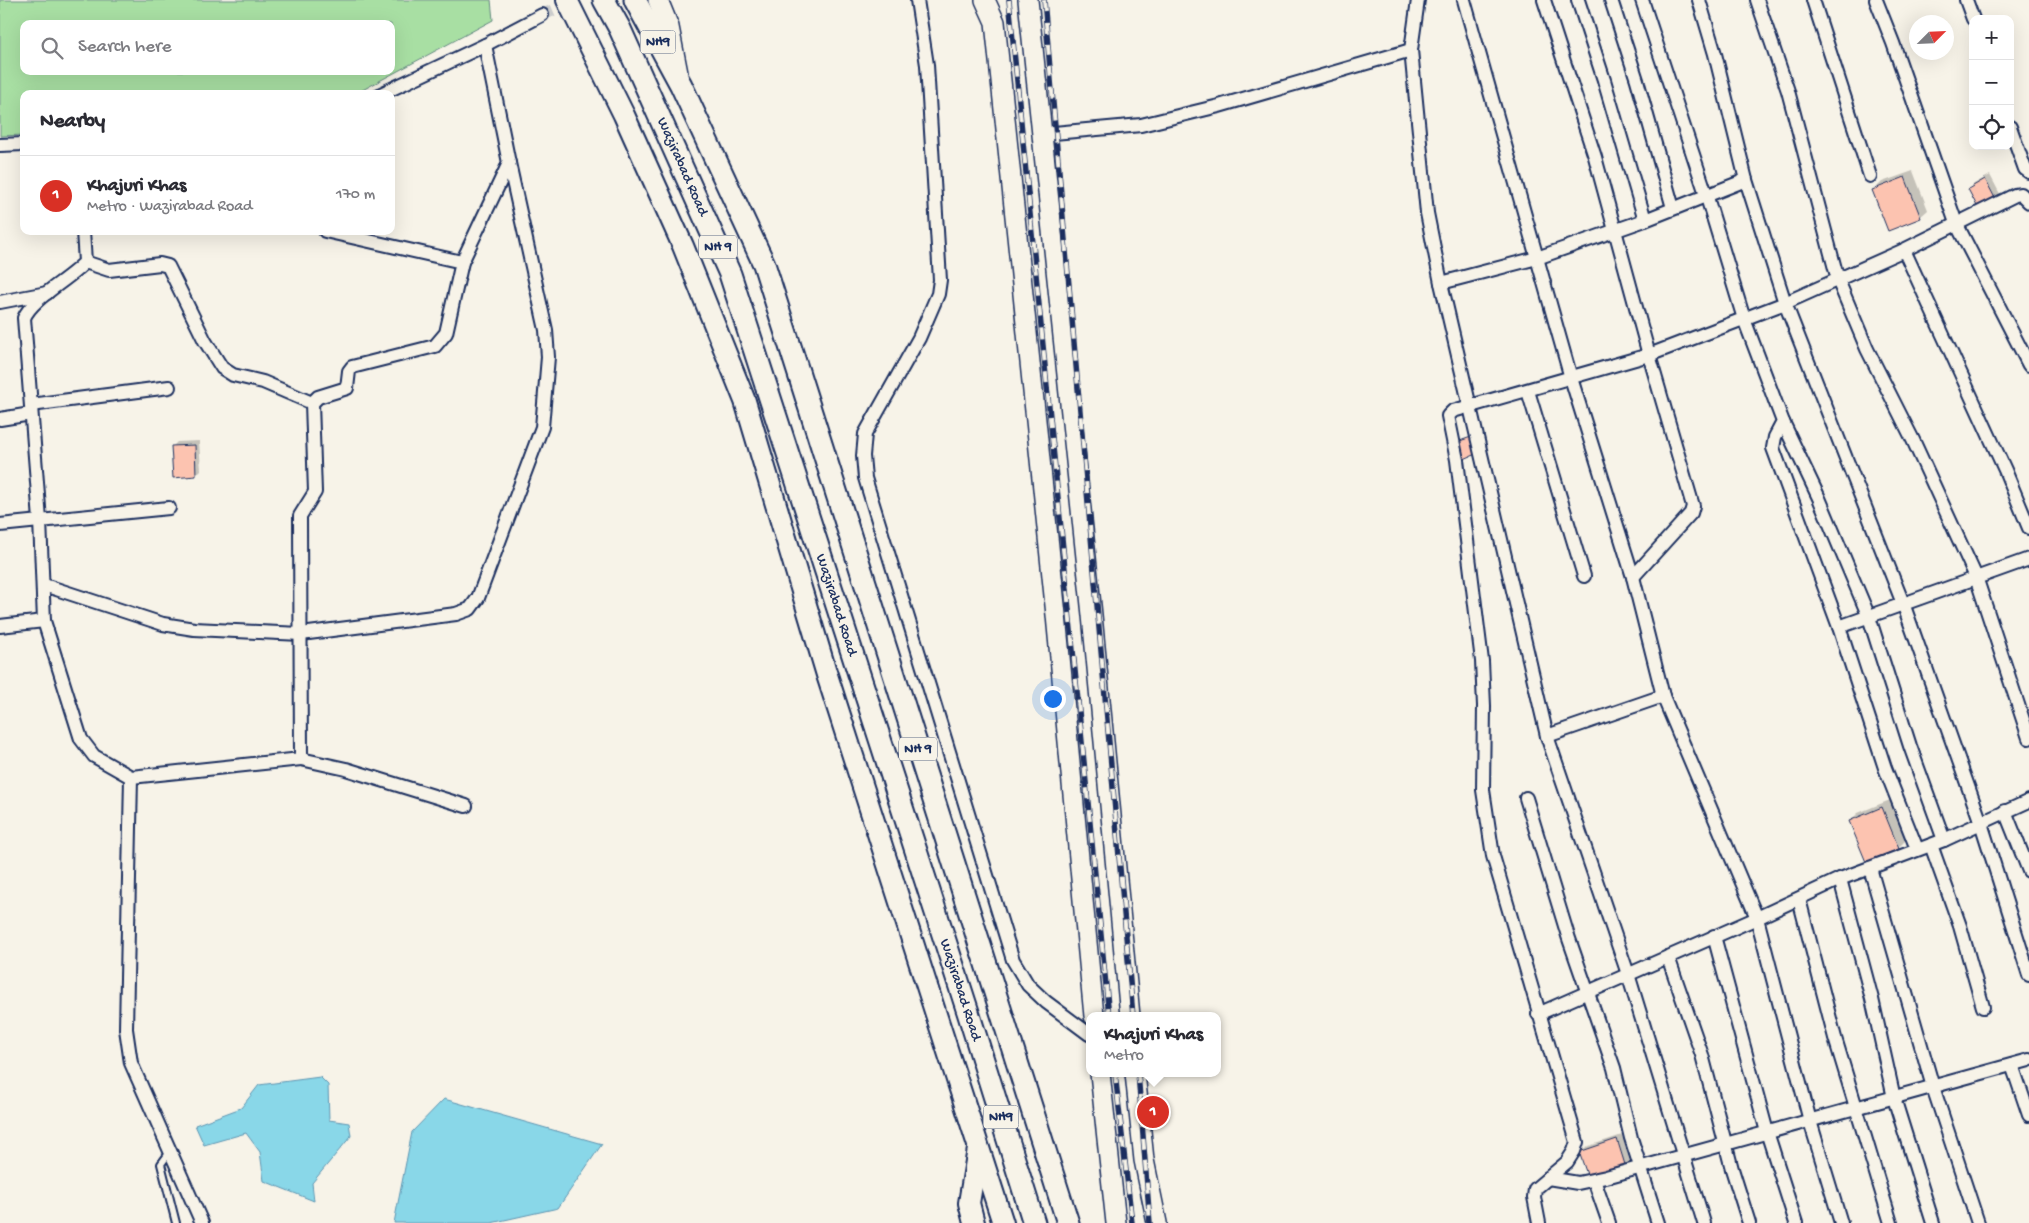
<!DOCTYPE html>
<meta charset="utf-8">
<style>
body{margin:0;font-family:"Gochi Hand",sans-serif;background:#f7f7f7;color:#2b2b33}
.controls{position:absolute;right:15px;top:15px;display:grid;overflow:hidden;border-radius:10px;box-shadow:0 5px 20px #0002}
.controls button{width:45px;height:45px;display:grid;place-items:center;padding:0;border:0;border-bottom:1px solid #e1e1e2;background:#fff;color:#2b2b33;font:25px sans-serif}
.compass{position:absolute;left:1909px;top:15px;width:45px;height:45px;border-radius:50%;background:#fff;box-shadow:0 5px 20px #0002;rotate:66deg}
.you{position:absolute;left:1052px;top:698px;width:18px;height:18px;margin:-12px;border:4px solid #fff;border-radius:50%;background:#1a73e8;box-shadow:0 0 0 8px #1a73e833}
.badge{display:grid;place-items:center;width:32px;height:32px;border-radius:50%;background:#d93025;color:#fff;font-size:16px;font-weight:700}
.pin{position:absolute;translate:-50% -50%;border:2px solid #fff;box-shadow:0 1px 5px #0006}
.popup{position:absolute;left:1086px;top:1012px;width:135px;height:65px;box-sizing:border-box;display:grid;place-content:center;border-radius:10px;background:#fff;filter:drop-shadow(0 1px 4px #0005);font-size:16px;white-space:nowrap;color:#7c7c81}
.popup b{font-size:19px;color:#2b2b33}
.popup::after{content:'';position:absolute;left:50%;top:100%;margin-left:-10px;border:10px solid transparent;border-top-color:#fff}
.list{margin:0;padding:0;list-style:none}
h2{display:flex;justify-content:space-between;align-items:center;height:65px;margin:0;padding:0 20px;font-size:21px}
h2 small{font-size:16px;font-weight:400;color:#7c7c81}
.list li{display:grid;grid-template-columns:32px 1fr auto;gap:15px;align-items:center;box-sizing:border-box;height:80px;padding:0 20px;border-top:1px solid #e1e1e2}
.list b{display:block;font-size:19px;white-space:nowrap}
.list p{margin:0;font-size:16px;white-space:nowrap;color:#7c7c81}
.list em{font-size:16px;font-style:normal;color:#7c7c81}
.icon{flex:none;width:28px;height:28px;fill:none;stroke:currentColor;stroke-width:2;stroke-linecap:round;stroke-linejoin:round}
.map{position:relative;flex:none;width:2029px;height:1223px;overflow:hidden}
.search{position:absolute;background:#fff;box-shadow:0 5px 20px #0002;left:20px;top:20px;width:375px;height:55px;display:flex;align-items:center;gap:12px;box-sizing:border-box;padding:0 18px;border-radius:10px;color:#7c7c81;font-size:19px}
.panel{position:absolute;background:#fff;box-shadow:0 5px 20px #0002;left:20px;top:90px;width:375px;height:145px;border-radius:10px}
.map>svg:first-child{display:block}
.green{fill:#a8dfa3;stroke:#628780;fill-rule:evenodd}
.water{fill:#89d7e8;stroke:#5d94b1}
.shadow{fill:#0003}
.building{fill:#fcc3b0;stroke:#1b2f5e}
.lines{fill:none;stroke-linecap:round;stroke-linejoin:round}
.minor-tunnel{stroke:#cbcccc;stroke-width:12;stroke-dasharray:12 6;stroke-linecap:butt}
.service-casing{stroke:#1b2f5e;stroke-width:10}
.minor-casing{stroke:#1b2f5e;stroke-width:16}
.secondary-casing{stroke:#1b2f5e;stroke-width:22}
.primary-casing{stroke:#1b2f5e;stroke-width:24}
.trunk-casing{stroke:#1b2f5e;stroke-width:25}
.service{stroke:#f7f3e8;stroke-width:6}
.minor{stroke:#f7f3e8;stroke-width:12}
.secondary{stroke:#f7f3e8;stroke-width:19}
.primary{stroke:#f7f3e8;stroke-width:20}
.trunk{stroke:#f7f3e8;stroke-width:21}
.rail-casing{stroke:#1b2f5e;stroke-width:5.5}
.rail{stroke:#f7f3e8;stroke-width:4;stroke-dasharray:11;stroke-linecap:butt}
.labels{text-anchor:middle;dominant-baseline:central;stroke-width:4;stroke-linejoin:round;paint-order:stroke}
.shield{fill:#f7f3e8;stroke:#5d6a87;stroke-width:1}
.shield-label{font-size:14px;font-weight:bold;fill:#1b2f5e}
.street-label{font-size:15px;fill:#1b2f5e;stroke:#f7f3e8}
</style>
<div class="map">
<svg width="2029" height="1223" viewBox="0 0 2029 1223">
<rect width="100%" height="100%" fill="#f7f3e8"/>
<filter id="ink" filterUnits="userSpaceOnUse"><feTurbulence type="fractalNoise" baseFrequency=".02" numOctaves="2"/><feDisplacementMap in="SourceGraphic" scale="10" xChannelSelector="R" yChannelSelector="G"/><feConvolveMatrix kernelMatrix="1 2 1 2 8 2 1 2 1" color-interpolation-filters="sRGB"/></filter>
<g filter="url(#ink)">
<path class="green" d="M0,0H491L493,20L355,94H24V135L0,136ZM24,24H391V71H24Z"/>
<g class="water">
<polygon points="320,1077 328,1085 329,1120 349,1123 351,1136 312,1183 314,1201 264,1181 260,1152 246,1133 204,1145 195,1125 241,1108 259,1085"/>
<polygon points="444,1099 602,1144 558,1208 491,1223 394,1223 412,1132"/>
</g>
<g class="shadow">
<polygon points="1913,171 1928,210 1920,217 1874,190 1882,182"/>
<polygon points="1990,175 2000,194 1995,199 1969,189 1974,184"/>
<polygon points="199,441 201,470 196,475 172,447 177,442"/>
<polygon points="1890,800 1906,840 1898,848 1850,821 1858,813"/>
<polygon points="1622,1135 1630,1162 1625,1167 1581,1152 1586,1147"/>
</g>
<g class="building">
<polygon points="1905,177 1921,218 1888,231 1872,190"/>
<polygon points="1985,179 1996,200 1979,210 1968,189"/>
<polygon points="1471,437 1478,453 1464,459 1457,442"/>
<polygon points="195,445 196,476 173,478 171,446"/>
<polygon points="1882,807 1899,849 1866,862 1849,821"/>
<polygon points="1617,1139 1626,1168 1589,1180 1579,1152"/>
</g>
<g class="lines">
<polyline class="minor-tunnel" points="542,15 574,1"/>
<defs>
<polyline id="service" points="170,1152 161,1164 176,1223"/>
<g id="minor">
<polyline points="917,0 927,65 940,280 938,294 919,338 865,434 863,456 865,478 1013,960 1028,985 1046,1002 1089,1034"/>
<polyline points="1418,0 1411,50 1427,213 1441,283 1547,736 1628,974 1704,1223"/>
<polyline points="1464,0 1571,378 1633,577 1663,696 1757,918 1810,1121 1841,1223"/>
<polyline points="1544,0 1595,157 1649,355 1693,506 1691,513 1633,577"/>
<polyline points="1578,0 1604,80 1645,220"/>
<polyline points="1611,0 1637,80 1673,208"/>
<polyline points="1642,0 1706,194 1744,319 1783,422 1775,437 1773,448 1839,627 1885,768 1917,849"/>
<polyline points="1699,0 1715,54 1746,180 1785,303 1904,606 1981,823 2029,975"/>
<polyline points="1757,0 1788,91 1838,280 1867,349 1913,440 1976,577 2029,738"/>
<polyline points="1813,0 1870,176"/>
<polyline points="1876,0 1893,43 1956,223 2029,365"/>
<polyline points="1966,0 1973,19"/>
<polyline points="381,94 485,45 542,15"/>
<polyline points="2010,127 2025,169 2029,172"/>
<polyline points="1043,134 1141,125 1219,106 1411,50"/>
<polyline points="0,145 24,144"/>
<path d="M83,231L85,262C70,279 32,298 24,318L40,520L44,621L81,739L94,756L131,777L126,1029L131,1063L202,1223"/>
<polyline points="325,231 462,262"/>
<polyline points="1904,250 2005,470 2029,528"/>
<polyline points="85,262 109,270 160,264 168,266 205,341 222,368 233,375 263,382 312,403"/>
<polyline points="1441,283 1537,258 1645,220 1746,180"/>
<polyline points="0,302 47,293"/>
<polyline points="1528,391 1584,576"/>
<polyline points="31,405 169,387"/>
<polyline points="0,419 31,414"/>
<polyline points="1783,422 1819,498 1869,617 1910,746 1944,840"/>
<polyline points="0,525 169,508"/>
<polyline points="44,585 163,624 194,629 301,634 456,614 470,609 478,598 542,427 548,357 546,330 509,163 485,45"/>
<polyline points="0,626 44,621"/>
<polyline points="1839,627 2029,559"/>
<polyline points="1547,736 1663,696"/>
<polyline points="301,759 346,769 466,806"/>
<polyline points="131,777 301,759 300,516 315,492 312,403 318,397 347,388 349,371 352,367 435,346 446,333 462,262 509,163"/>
<polyline points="1526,798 1568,936 1614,1068 1631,1138 1658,1223"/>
<polyline points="2005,811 2029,871"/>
<polyline points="1931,845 1960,926 1983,1007"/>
<polyline points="1870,868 1933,1087 1978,1223"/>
<polyline points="1840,879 1872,999 1894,1098 1933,1223"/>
<polyline points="1799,899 1835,1038 1891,1223"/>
<polyline points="1714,936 1767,1132 1796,1223"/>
<polyline points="1668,957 1702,1055 1732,1169 1749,1223"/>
<polyline points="1538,1014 1757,918 1840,879 1944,840 2029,801"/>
<polyline points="2012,1065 2029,1115"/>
<polyline points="1548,1178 1578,1183 1606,1177 2029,1060"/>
<polyline points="1594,1180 1609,1223"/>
<polyline points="1539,1223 1534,1197 1535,1189 1567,1162 1574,1151 1577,1142 1493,856 1483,790 1484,706 1482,661 1457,460 1448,416 1453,411 1649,355 1785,303 1904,250 2015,195 2021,194 2029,202"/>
</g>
<g id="secondary">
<polyline points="658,0 669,27 678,73"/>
<polyline points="985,0 995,22 1056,615 1094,1016"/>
<polyline points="1028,0 1092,615 1130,1016"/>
<polyline points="1100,1073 1116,1223"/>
<polyline points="1135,1073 1144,1160 1157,1223"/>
</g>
<g id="primary">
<polyline points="567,0 624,115 683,246 745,401 827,675 1003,1223"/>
<polyline points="974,1223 969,1203 978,1149"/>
</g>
<g id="trunk">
<polyline points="604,0 620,29 730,274 968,1012 1034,1223"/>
<polyline points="635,0 681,85 764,264 1068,1223"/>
</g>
</defs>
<use href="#service" class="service-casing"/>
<use href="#minor" class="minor-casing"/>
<use href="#secondary" class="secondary-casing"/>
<use href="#primary" class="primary-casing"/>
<use href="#trunk" class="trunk-casing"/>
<use href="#service" class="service"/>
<use href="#minor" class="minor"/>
<use href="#secondary" class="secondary"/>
<use href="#primary" class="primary"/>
<use href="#trunk" class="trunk"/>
<defs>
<g id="rail">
<polyline points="1009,0 1109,1016"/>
<polyline points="1044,0 1133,1016"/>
<polyline points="1115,1073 1132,1223"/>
<polyline points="1138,1073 1150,1223"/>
</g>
</defs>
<use href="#rail" class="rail-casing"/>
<use href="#rail" class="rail"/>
</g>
</g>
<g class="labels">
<g class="shield">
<rect x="640.5" y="30.5" width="35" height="23" rx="4"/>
<rect x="699" y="235.5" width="38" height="23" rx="4"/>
<rect x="899" y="737.5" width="38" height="23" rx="4"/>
<rect x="983.5" y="1105.5" width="35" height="23" rx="4"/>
</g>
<g class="shield-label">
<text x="658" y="42">NH9</text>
<text x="718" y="247">NH 9</text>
<text x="918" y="749">NH 9</text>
<text x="1001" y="1117">NH9</text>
</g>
<g class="street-label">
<text transform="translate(682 167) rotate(66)">Wazirabad Road</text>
<text transform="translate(836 605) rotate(72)">Wazirabad Road</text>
<text transform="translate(960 990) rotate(72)">Wazirabad Road</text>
</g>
</g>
</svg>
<div class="controls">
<button>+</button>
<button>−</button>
<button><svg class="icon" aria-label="locate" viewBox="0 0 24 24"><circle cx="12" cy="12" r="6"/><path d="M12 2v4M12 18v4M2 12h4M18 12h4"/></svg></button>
</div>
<svg class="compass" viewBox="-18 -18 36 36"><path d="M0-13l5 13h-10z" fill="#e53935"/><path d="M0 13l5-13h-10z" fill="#7c7c81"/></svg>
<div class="you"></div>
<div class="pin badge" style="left:1153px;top:1112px">1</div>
<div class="popup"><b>Khajuri Khas</b>Metro</div>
<div class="search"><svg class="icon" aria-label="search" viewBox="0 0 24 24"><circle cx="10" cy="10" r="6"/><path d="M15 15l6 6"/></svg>Search here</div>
<section class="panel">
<h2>Nearby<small></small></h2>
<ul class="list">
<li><span class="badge">1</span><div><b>Khajuri Khas</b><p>Metro · Wazirabad Road</p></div><em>170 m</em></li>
</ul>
</section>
</div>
